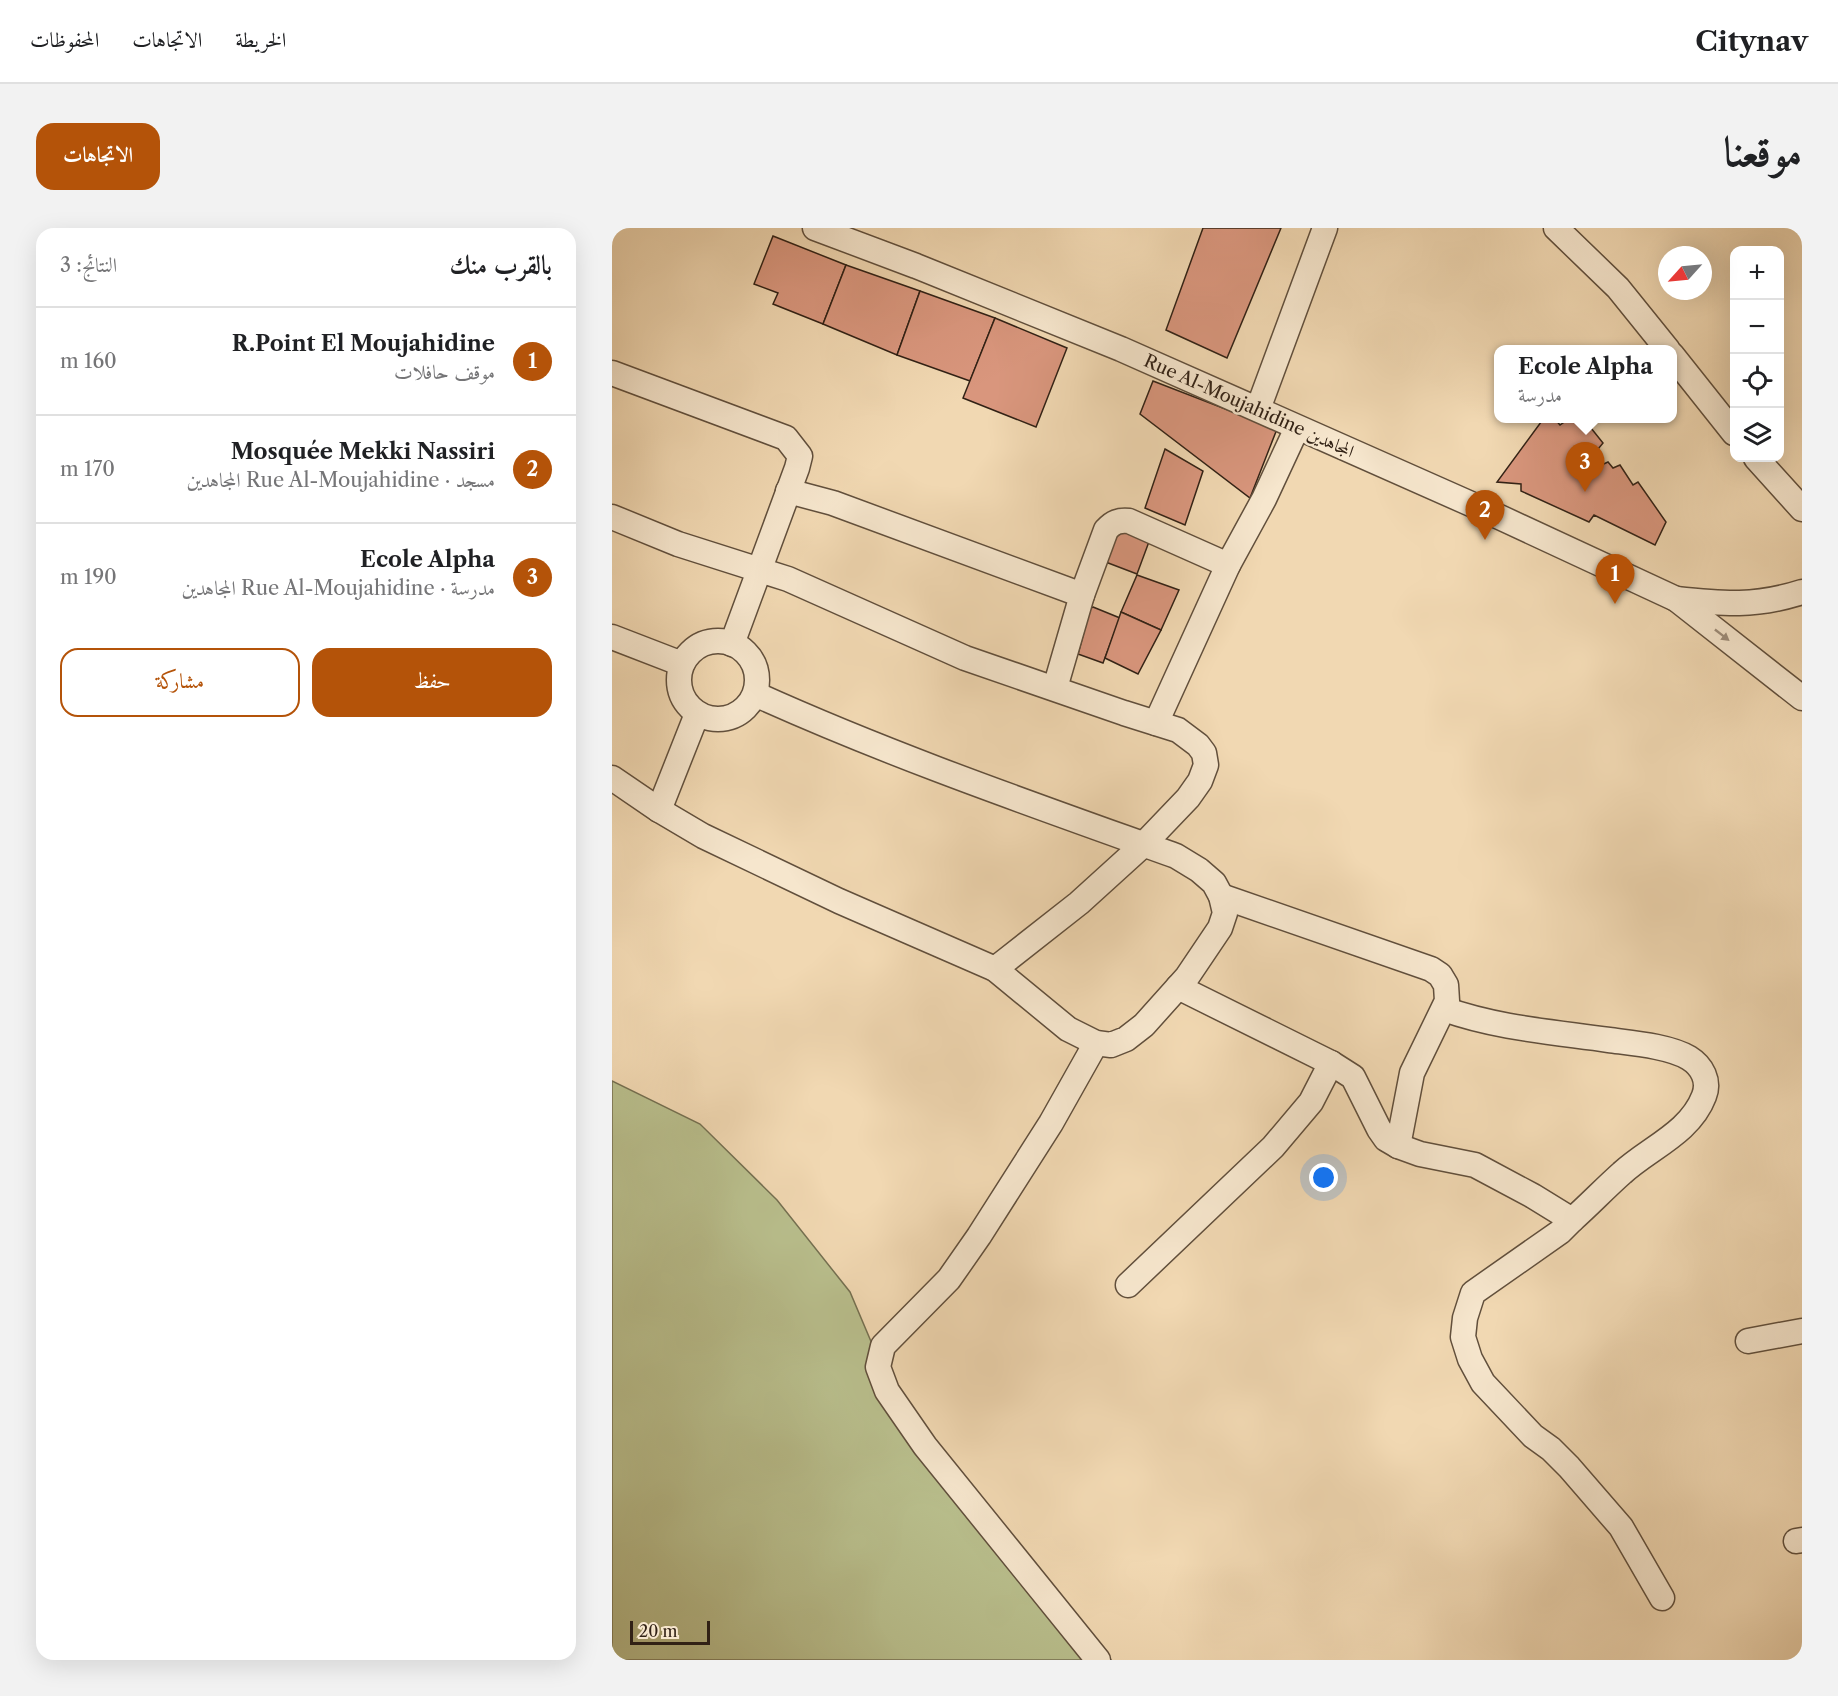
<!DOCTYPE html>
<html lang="ar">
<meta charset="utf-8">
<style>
body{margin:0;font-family:"Libre Caslon Text",Amiri,serif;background:#f2f2f2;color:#202124;direction:rtl}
.controls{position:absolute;right:18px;top:18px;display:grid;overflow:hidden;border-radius:12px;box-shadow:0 6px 24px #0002}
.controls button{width:54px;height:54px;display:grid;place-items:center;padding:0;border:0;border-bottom:2px solid #e0e0e0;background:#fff;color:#202124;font:30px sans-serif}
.compass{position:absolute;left:1046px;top:18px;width:54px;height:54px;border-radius:50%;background:#fff;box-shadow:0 6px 24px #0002;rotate:243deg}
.scale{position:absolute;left:18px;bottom:15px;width:80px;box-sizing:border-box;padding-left:6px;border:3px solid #312115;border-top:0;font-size:16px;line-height:21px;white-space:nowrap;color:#312115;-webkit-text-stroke:4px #f6e6cd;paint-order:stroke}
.you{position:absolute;left:712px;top:950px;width:21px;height:21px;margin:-15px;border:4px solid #fff;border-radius:50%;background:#1a73e8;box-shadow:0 0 0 9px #1a73e833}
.badge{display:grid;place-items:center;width:39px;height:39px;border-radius:50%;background:#b45309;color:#fff;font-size:20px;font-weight:700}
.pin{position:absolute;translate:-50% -50px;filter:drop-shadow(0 2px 3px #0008)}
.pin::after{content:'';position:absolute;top:32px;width:21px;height:18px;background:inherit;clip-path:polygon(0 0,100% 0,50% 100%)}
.popup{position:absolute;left:882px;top:117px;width:183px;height:78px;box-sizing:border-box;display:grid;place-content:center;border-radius:12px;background:#fff;filter:drop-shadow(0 2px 4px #0005);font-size:20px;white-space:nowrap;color:#757577}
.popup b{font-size:22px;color:#202124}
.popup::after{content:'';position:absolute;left:50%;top:100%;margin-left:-12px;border:12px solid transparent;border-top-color:#fff}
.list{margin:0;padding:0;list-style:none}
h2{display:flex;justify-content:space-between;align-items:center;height:78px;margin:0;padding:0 24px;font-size:26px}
h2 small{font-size:20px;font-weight:400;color:#757577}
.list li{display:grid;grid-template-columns:39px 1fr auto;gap:18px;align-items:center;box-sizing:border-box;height:108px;padding:0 24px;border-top:2px solid #e0e0e0}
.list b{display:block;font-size:22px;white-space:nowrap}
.list p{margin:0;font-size:20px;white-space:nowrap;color:#757577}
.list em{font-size:20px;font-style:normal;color:#757577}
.actions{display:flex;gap:12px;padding:18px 24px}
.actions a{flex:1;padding:14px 0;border:2px solid #b45309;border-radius:18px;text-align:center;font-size:21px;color:#b45309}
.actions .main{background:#b45309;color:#fff}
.icon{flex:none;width:33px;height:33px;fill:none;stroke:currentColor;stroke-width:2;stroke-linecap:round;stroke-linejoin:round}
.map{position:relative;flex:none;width:1190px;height:1432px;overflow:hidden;direction:ltr;border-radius:18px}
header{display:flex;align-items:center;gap:36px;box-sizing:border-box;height:84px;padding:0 30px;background:#fff;border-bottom:2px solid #e0e0e0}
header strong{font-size:28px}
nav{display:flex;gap:33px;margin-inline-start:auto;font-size:21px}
.intro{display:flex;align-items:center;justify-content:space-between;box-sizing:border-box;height:144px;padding:0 36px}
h1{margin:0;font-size:42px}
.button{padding:15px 27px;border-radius:18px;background:#b45309;color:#fff;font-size:21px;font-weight:700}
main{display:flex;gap:36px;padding:0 36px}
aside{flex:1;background:#fff;border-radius:18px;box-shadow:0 6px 24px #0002}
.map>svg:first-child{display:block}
.green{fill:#b9bf8d;stroke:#757051;stroke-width:1.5}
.building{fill:#d9967d;stroke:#312115;stroke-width:1.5}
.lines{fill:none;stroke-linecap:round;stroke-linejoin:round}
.minor-casing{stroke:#614f3c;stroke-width:27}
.minor{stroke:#f6e6cd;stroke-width:24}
.oneway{fill:#9d8d7a}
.labels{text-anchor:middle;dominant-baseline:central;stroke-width:5;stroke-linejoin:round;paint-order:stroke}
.street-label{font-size:18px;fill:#312115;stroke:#f6e6cd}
</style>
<header>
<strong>Citynav</strong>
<nav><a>الخريطة</a><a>الاتجاهات</a><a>المحفوظات</a></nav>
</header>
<div class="intro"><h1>موقعنا</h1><a class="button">الاتجاهات</a></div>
<main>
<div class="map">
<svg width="1190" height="1432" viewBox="0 0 1190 1432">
<rect width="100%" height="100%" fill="#f1d8b2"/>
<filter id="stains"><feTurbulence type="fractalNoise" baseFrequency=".00333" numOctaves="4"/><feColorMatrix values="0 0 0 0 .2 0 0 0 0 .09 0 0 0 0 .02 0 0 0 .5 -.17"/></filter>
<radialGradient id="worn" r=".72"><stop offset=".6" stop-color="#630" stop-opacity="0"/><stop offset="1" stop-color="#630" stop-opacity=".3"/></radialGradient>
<polygon class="green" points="0,853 88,896 165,972 238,1064 280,1163 317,1213 499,1432 0,1432"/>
<g class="building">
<polygon points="591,0 669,0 615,130 554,102"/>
<polygon points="161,8 234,37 211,96 161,76 166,65 142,56"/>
<polygon points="234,37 308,63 285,127 211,96"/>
<polygon points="308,63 383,90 358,153 285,127"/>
<polygon points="383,90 455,120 424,199 351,170"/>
<polygon points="541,153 665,201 638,270 528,186"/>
<polygon points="932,190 942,190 948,197 958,190 971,190 991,215 977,232 981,241 996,234 1001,240 1008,237 1021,257 1026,254 1054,294 1043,317 982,287 977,294 909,263 909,256 885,254"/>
<polygon points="553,221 591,243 573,297 533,280"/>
<polygon points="503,298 538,311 525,346 491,333"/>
<polygon points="525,347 567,362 549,402 509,384"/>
<polygon points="481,379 508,390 491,435 466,426 478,381"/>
<polygon points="509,384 549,402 526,446 493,430"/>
</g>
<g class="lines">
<defs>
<g id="minor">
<polyline points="203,0 304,38 509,121 868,280 1064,371 1190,470"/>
<polyline points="944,0 1006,60 1056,122"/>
<polyline points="1060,127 1122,205"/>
<polyline points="0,145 174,210 188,228 185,240 120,416"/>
<polyline points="646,181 713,0"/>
<polyline points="1144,230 1190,281"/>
<polyline points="176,263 221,275 470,367"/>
<polyline points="0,289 66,316 176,351 353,430 512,485 566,502 586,517 592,525 594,537 588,553 576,570 532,616 467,675 383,741"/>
<path d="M1064,371C1112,376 1143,379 1190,364"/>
<polyline points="0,409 70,436"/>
<circle cx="106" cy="452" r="39"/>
<path d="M443,460L470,367L494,302C501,294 507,292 517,293L616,337"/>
<polyline points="544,495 616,337 652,271 685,200"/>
<path d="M0,550L47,582L91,608L227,673L383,741L456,801L484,815L499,817L514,811L532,797L575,749L608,700L613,685L609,668L602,655L587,642L564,628C422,577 280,528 143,466"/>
<polyline points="47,582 85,486"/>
<polyline points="609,668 819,741 828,747 834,757 835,773 800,845 786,918"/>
<path d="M566,759L719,835L741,849L767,901L774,911L786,918L808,926L863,937L921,968L960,992C977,977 993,960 1010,945C1037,920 1078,905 1092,868C1098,853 1090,838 1077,830C1057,818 1019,815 997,812C941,804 885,800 832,781"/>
<polyline points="484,815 439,895 367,1008 337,1051 271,1118 266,1139 275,1163 313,1218 486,1432"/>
<polyline points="960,992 948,1004 861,1065 853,1090 851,1109 858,1131 871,1155 921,1208 939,1221 957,1239 1009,1299 1050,1370"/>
<polyline points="516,1057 661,919 699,874 719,835"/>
<polyline points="1136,1113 1190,1103"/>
<polyline points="1184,1313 1190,1312"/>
</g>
</defs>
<use href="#minor" class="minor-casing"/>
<use href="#minor" class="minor"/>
</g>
<defs><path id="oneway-solid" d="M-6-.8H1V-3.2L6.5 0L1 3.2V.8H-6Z" transform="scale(1.5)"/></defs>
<use class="oneway" href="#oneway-solid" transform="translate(1110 407) rotate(38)"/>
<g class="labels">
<g class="street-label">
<text transform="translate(637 178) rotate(24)">Rue Al-Moujahidine المجاهدين</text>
</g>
</g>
<rect width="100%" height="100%" filter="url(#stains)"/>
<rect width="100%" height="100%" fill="url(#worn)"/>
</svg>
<div class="controls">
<button>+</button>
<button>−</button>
<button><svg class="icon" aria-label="locate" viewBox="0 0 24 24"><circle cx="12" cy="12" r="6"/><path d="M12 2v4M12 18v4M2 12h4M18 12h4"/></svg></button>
<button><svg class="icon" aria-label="layers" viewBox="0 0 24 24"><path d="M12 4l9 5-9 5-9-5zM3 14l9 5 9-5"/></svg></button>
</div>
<svg class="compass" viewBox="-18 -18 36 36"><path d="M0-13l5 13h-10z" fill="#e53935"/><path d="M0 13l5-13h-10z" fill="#757577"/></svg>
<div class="scale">20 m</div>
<div class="you"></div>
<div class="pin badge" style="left:1003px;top:376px">1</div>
<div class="pin badge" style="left:873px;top:312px">2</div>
<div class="pin badge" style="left:973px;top:264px">3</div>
<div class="popup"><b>Ecole Alpha</b>مدرسة</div>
</div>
<aside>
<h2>بالقرب منك<small>النتائج: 3</small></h2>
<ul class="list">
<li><span class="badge">1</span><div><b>R.Point El Moujahidine</b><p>موقف حافلات</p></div><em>160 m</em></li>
<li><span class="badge">2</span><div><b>Mosquée Mekki Nassiri</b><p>مسجد · Rue Al-Moujahidine المجاهدين</p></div><em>170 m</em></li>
<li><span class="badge">3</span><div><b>Ecole Alpha</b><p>مدرسة · Rue Al-Moujahidine المجاهدين</p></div><em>190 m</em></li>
</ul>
<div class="actions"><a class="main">حفظ</a><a>مشاركة</a></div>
</aside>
</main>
